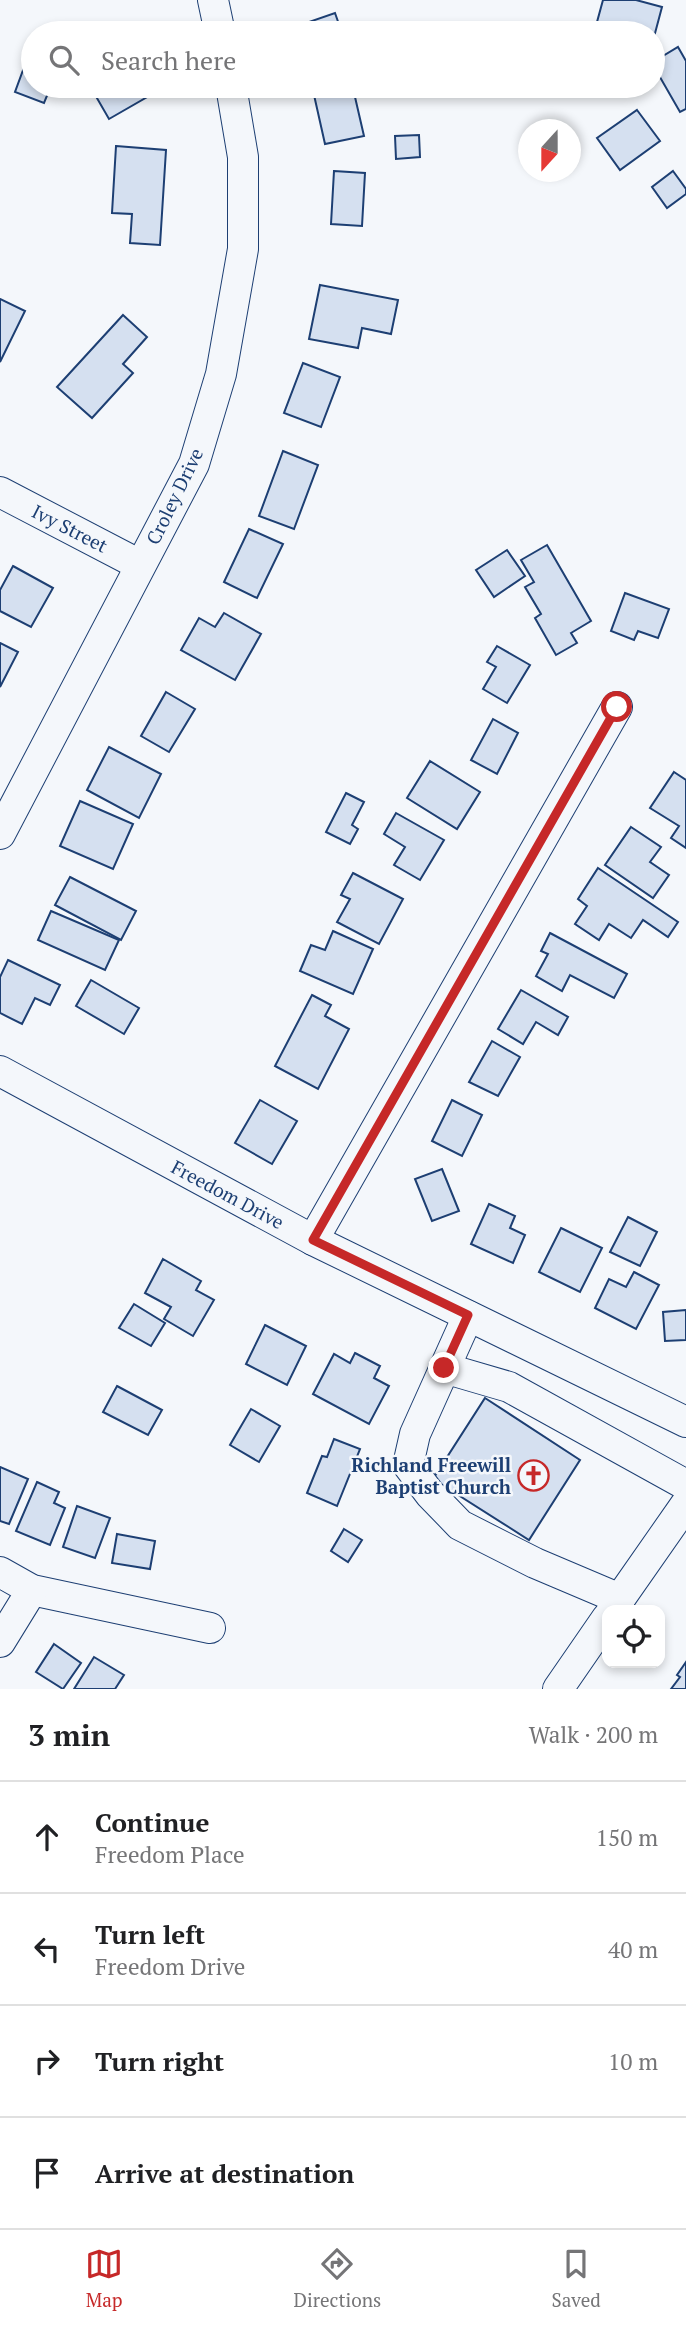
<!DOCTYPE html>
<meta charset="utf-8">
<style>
body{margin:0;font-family:"PT Serif",serif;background:#f6f6f6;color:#202124}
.controls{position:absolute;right:21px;bottom:21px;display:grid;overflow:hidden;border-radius:14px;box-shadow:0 4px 10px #0003}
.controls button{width:63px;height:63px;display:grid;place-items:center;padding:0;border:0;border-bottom:2px solid #e0e0e0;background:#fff;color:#202124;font:35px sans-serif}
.compass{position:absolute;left:518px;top:119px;width:63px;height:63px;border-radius:50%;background:#fff;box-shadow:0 4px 10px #0003;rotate:201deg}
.stop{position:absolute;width:21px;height:21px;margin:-16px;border:5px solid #c62828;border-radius:50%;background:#fff}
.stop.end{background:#c62828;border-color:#fff;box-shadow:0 2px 7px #0008}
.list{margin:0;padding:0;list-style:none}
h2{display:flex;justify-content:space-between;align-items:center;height:91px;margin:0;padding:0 28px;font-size:30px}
h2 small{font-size:23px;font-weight:400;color:#757577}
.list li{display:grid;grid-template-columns:46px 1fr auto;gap:21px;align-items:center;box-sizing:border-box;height:112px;padding:0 28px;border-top:2px solid #e0e0e0}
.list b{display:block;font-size:26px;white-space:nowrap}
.list p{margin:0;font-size:23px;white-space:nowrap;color:#757577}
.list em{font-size:23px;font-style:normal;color:#757577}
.icon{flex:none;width:38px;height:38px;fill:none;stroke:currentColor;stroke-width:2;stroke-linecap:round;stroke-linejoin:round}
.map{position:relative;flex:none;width:686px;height:1689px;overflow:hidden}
.search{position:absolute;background:#fff;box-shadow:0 4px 10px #0003;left:21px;right:21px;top:21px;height:77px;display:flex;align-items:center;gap:18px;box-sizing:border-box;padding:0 24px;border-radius:38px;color:#757577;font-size:26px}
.sheet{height:539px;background:#fff}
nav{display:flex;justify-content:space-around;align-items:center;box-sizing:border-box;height:98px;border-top:2px solid #e0e0e0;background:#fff;font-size:19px;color:#757577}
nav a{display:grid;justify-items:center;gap:4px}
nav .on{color:#c62828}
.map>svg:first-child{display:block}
.building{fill:#d5e0f0;stroke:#1d3f73;stroke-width:2}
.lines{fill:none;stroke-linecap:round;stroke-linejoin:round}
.minor-casing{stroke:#1d3f73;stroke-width:32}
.minor{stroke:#f4f7fb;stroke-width:30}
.route{stroke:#c62828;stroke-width:9}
.labels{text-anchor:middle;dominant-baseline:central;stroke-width:5;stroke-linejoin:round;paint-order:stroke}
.street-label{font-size:19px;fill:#1d3f73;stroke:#f4f7fb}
.poi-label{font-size:19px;font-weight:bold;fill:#1d3f73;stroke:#f4f7fb;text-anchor:end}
</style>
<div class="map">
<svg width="686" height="1689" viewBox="0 0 686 1689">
<rect width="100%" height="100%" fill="#f4f7fb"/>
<g class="building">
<polygon points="603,0 636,0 662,7 654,37 653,33 640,33 620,28 619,33 594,33"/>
<polygon points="335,13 342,33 306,33 303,24"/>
<polygon points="33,43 33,86 51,86 44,103 15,92"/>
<polygon points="678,47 686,61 686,109 680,112 653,65 653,62"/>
<polygon points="90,86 160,86 161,89 109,119"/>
<polygon points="312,86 379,86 380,92 355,97 364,136 325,144"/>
<polygon points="637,110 660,141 620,170 597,138"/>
<polygon points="419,135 420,157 396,159 395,136"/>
<polygon points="116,146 166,150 160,245 130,243 132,214 112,213"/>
<polygon points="334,171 365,173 362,226 331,224"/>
<polygon points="673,171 686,189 686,194 667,208 652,187"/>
<polygon points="320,285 398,300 391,334 362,328 358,348 309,339"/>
<polygon points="0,299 25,311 0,362"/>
<polygon points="123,315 147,337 123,364 133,373 92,418 57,387"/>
<polygon points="303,363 340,377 321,427 284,413"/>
<polygon points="283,451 318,465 294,529 259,516"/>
<polygon points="249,529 283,544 257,598 224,582"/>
<polygon points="547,545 591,621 571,633 577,643 556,655 535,618 541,614 525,587 534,582 521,560"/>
<polygon points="507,550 525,576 494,597 476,570"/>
<polygon points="13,566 53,588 31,627 0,611 0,590"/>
<polygon points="625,593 669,609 658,638 638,631 634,640 611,631"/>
<polygon points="224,613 261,634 235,680 181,650 199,618 215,627"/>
<polygon points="0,643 18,652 0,687"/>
<polygon points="497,646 530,665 507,703 483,689 496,667 487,662"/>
<polygon points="166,692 195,709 169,752 141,736"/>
<polygon points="493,719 518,733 497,774 471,760"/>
<polygon points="109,747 161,774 139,818 87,790"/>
<polygon points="430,761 480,792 457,829 407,798"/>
<polygon points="674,772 686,780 686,848 671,838 679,826 650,808"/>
<polygon points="346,793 364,802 352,825 358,829 350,844 326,832"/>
<polygon points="80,801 133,824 113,869 60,846"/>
<polygon points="396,813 444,840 420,880 394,865 405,847 384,834"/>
<polygon points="631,827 661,847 650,862 669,875 653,898 605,865"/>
<polygon points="598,868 678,922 668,937 643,920 631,938 609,924 599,940 575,924 587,906 578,899"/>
<polygon points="353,873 403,899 379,944 337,922 350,899 341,895"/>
<polygon points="70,877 136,911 121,940 55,905"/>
<polygon points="51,911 119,940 105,970 38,940"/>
<polygon points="333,931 373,949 353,994 300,971 311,945 325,950"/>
<polygon points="550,933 627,974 614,998 570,975 562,991 536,976 548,954 541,951"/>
<polygon points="8,960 60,985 50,1005 35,998 22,1024 0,1013 0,977"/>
<polygon points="91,980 139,1008 124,1034 76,1006"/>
<polygon points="521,990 568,1017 558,1035 536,1022 523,1044 498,1029"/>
<polygon points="312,995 331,1005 325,1016 349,1029 318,1089 275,1066"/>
<polygon points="492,1041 520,1057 498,1096 469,1082"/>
<polygon points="260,1100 297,1121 272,1164 235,1143"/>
<polygon points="452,1100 482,1115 462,1156 432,1141"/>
<polygon points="442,1169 459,1211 432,1221 415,1179"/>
<polygon points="489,1204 515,1216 510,1228 525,1235 513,1263 471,1244"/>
<polygon points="628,1217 657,1232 640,1266 610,1252"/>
<polygon points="561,1228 602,1248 580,1292 539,1272"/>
<polygon points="163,1259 201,1281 196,1290 214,1300 193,1336 164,1319 171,1307 145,1293"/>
<polygon points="634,1272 659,1285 636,1329 595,1308 609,1279 626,1287"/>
<polygon points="134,1304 165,1323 151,1346 119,1328"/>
<polygon points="686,1310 686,1340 665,1341 663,1312"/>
<polygon points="265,1325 306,1346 287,1385 246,1364"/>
<polygon points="355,1353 380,1366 374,1378 389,1386 369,1424 313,1394 334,1354 350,1363"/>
<polygon points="117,1386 162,1410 148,1435 103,1412"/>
<polygon points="485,1398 580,1460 529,1540 433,1479"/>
<polygon points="251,1409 280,1426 259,1462 230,1445"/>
<polygon points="334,1439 360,1449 337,1506 307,1493 322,1456 327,1457"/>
<polygon points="0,1467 28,1479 9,1524 0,1521"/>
<polygon points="37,1482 59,1492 54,1503 65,1508 50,1545 16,1531"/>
<polygon points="77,1506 110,1518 95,1558 63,1547"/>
<polygon points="344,1529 362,1540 348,1562 331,1551"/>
<polygon points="117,1534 155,1541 150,1569 112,1563"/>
<polygon points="54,1644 81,1663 63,1689 36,1672"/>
<polygon points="94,1657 124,1675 115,1689 74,1689"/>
<polygon points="686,1662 686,1689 671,1689 680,1677 677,1675"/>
</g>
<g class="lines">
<defs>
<g id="minor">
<polyline points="213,0 220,33"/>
<polyline points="0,492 140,565"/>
<polyline points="0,834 194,464 221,374 243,249 243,157 231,86"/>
<polyline points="0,1071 313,1240 686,1422"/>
<polyline points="313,1240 617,707"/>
<polyline points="468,1316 415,1434 408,1465 430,1494 460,1525 535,1563 620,1599"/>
<polyline points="444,1368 509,1387 686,1485"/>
<polyline points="0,1572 32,1590 210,1628"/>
<polyline points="612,1610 686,1504"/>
<polyline points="0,1642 32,1590"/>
<polyline points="558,1689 607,1618"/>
</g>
</defs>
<use href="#minor" class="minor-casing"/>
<use href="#minor" class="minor"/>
</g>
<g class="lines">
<polyline class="route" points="444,1368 468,1315 313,1240 617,707"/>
</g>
<defs>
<symbol id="church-ring" viewBox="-11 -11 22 22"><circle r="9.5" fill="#f4f7fb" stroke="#c62828" stroke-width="1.5"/><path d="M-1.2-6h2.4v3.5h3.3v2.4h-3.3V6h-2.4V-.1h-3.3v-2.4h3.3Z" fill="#c62828"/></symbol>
</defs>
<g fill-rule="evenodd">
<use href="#church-ring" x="516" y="1458" width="35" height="35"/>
</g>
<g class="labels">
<g class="street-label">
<text transform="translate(174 496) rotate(-64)">Croley Drive</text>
<text transform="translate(70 528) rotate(27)">Ivy Street</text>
<text transform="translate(228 1194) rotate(28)">Freedom Drive</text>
</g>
<g class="poi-label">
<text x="511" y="1464">Richland Freewill<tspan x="511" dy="22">Baptist Church</tspan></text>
</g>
</g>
</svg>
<div class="controls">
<button><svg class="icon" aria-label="locate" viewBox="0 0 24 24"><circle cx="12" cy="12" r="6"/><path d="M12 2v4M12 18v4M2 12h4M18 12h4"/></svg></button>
</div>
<svg class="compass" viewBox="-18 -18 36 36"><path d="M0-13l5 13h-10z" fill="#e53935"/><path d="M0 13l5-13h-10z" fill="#757577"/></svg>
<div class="stop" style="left:617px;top:707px"></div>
<div class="stop end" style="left:444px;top:1368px"></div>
<div class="search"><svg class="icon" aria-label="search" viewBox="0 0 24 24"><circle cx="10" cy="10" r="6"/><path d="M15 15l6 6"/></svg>Search here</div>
</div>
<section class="sheet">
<h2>3 min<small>Walk · 200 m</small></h2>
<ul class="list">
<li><svg class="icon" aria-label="ahead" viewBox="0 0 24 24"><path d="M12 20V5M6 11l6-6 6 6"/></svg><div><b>Continue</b><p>Freedom Place</p></div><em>150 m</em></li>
<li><svg class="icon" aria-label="left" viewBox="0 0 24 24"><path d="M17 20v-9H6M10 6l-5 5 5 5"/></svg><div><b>Turn left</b><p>Freedom Drive</p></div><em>40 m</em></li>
<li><svg class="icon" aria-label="right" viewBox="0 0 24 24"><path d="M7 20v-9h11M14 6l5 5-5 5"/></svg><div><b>Turn right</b></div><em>10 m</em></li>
<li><svg class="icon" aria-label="arrive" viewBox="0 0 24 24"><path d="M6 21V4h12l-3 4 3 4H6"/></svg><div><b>Arrive at destination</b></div></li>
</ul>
</section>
<nav>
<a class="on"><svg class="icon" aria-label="map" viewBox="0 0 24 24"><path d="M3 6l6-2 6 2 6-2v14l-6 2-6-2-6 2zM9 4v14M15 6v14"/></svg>Map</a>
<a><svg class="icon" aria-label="directions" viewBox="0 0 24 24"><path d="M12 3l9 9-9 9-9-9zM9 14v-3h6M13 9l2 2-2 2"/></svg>Directions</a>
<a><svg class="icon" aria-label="saved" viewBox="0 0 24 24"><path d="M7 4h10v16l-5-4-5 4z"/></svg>Saved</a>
</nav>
